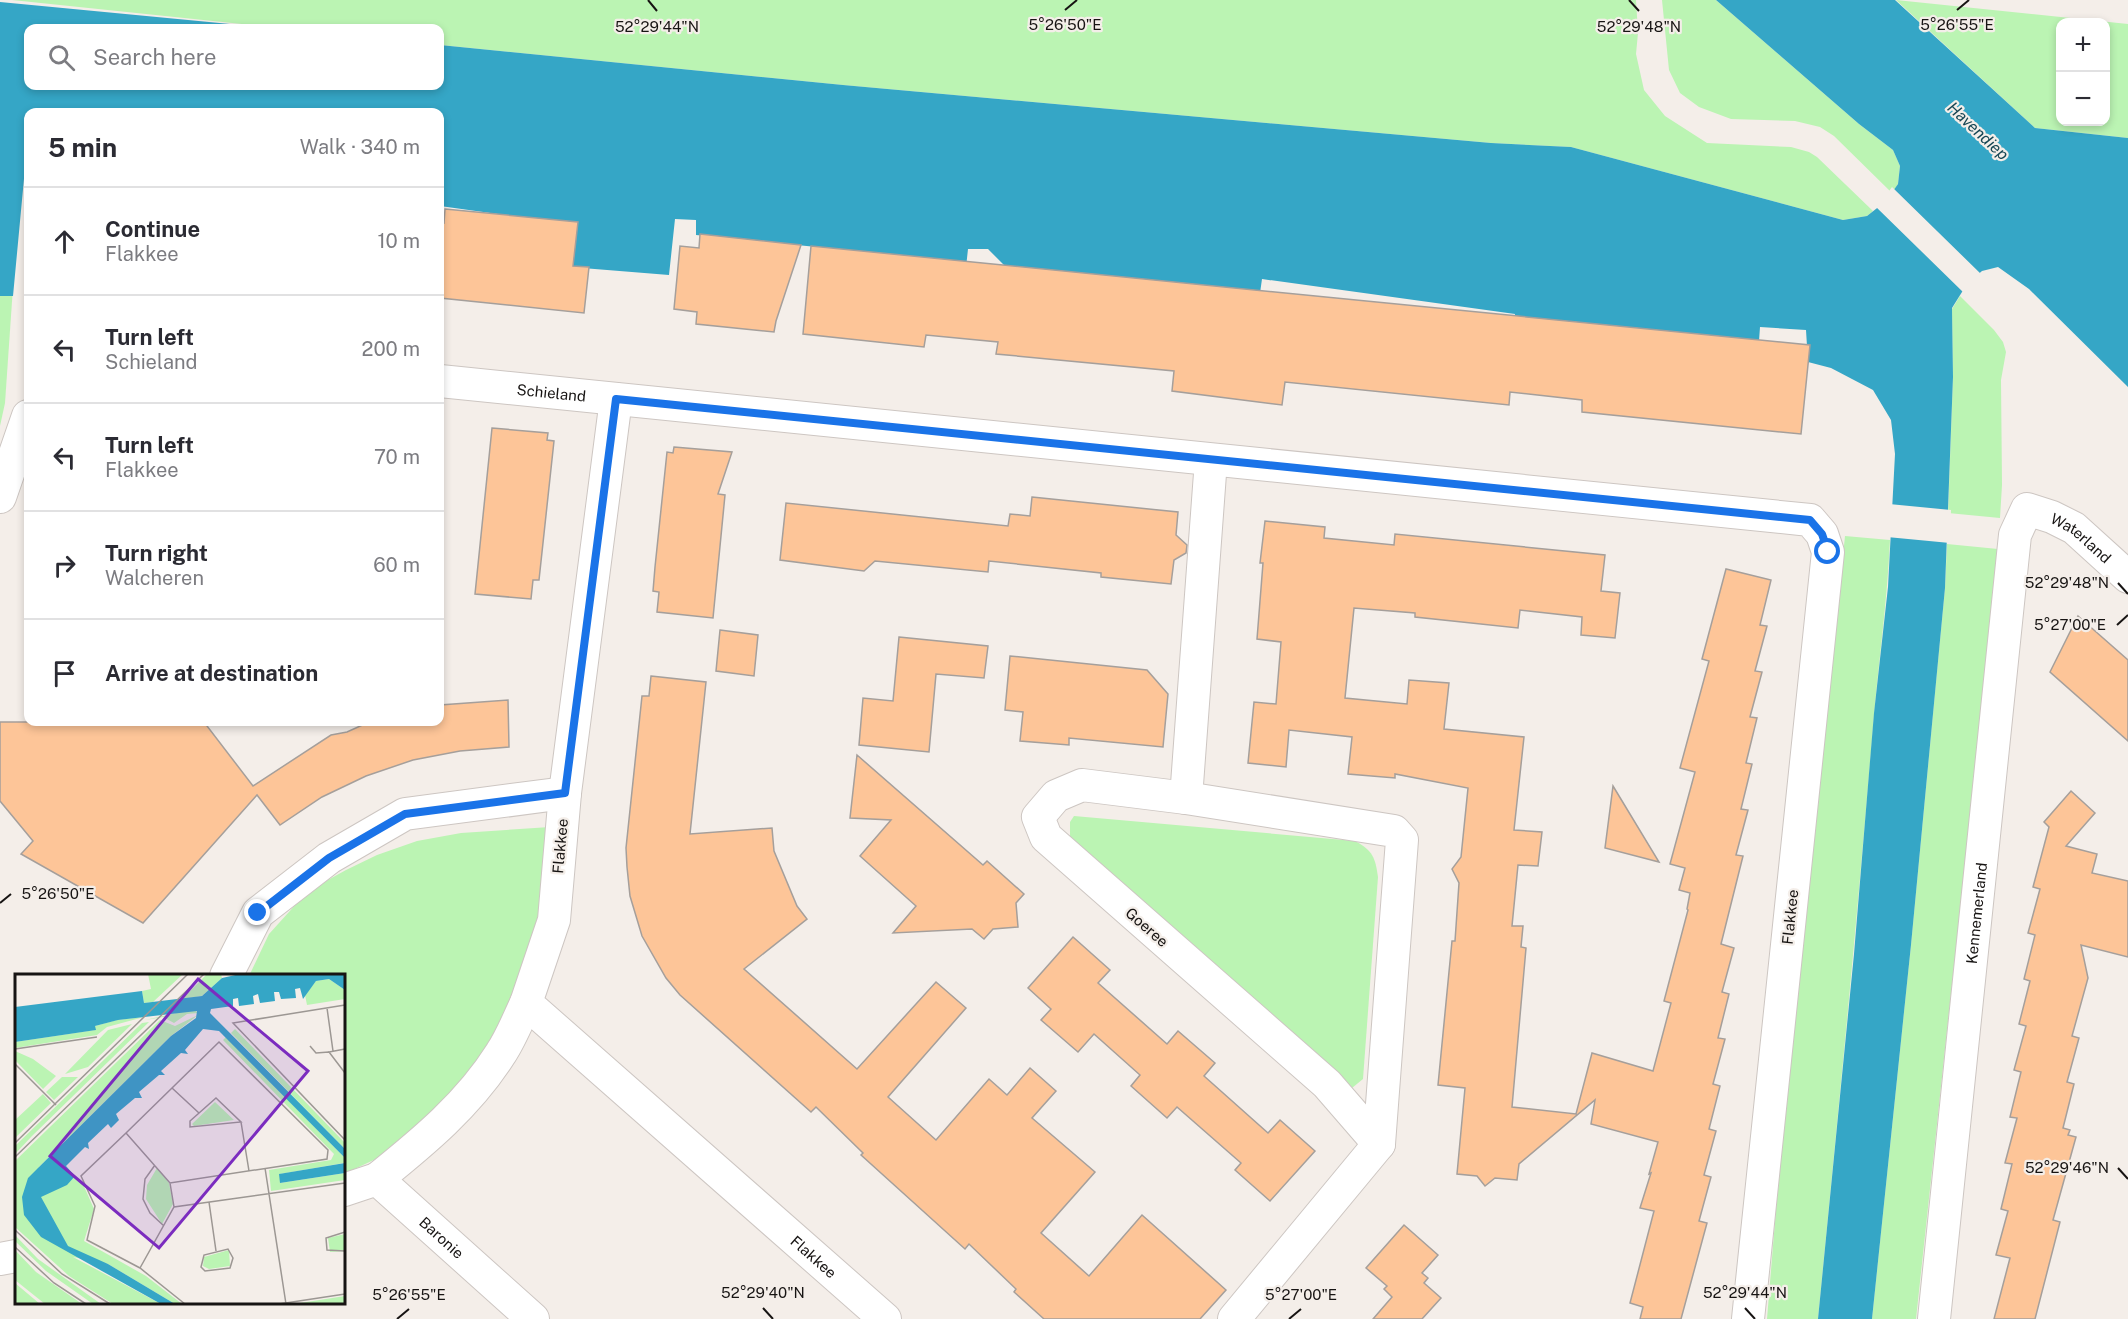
<!DOCTYPE html>
<meta charset="utf-8">
<style>
body{margin:0;font-family:"Public Sans",sans-serif;background:#f2f2f3;color:#2b2b33}
.controls{position:absolute;right:18px;top:18px;display:grid;overflow:hidden;border-radius:12px;box-shadow:0 3px 9px #0003}
.controls button{width:54px;height:54px;display:grid;place-items:center;padding:0;border:0;border-bottom:2px solid #e1e1e2;background:#fff;color:#2b2b33;font:30px sans-serif}
.stop{position:absolute;width:18px;height:18px;margin:-14px;border:4px solid #1a73e8;border-radius:50%;background:#fff}
.stop.end{background:#1a73e8;border-color:#fff;box-shadow:0 2px 6px #0008}
.list{margin:0;padding:0;list-style:none}
h2{display:flex;justify-content:space-between;align-items:center;height:78px;margin:0;padding:0 24px;font-size:26px}
h2 small{font-size:20px;font-weight:400;color:#7c7c81}
.list li{display:grid;grid-template-columns:39px 1fr auto;gap:18px;align-items:center;box-sizing:border-box;height:108px;padding:0 24px;border-top:2px solid #e1e1e2}
.list b{display:block;font-size:22px;white-space:nowrap}
.list p{margin:0;font-size:20px;white-space:nowrap;color:#7c7c81}
.list em{font-size:20px;font-style:normal;color:#7c7c81}
.icon{flex:none;width:33px;height:33px;fill:none;stroke:currentColor;stroke-width:2;stroke-linecap:round;stroke-linejoin:round}
.map{position:relative;flex:none;width:2128px;height:1319px;overflow:hidden}
.search{position:absolute;background:#fff;box-shadow:0 3px 9px #0003;left:24px;top:24px;width:420px;height:66px;display:flex;align-items:center;gap:15px;box-sizing:border-box;padding:0 21px;border-radius:12px;color:#7c7c81;font-size:22px}
.panel{position:absolute;background:#fff;box-shadow:0 3px 9px #0003;left:24px;top:108px;width:420px;height:618px;border-radius:12px}
.map>svg:first-child{display:block}
.green{fill:#bbf4b3;fill-rule:evenodd}
.water{fill:#35a6c6}
.pier{fill:#f4eee9}
.building{fill:#fdc598;stroke:#a59f9b;stroke-width:1.5}
.lines{fill:none;stroke-linecap:round;stroke-linejoin:round}
.street-casing{stroke:#cdc6c2;stroke-width:34}
.street{stroke:#fff;stroke-width:32}
.route{stroke:#1a73e8;stroke-width:8}
.ticks{fill:none;stroke:#171413;stroke-width:2}
.labels{text-anchor:middle;dominant-baseline:central;stroke-width:4.5;stroke-linejoin:round;paint-order:stroke}
.street-label{font-size:15px;fill:#171413;stroke:#f4eee9}
.water-label{font-size:16px;font-style:italic;fill:#174654;stroke:#f4eee9}
.inset-road{fill:none;stroke:#9c9793;stroke-width:1.5}
.view{fill:#7b2cbf;fill-opacity:0.15;stroke:#7b2cbf;stroke-width:3}
.inset-edge{fill:none;stroke:#171413;stroke-width:3}
.ticks-label{font-size:15px;text-anchor:middle;fill:#171413;stroke:#f4eee9;stroke-width:4.5;stroke-linejoin:round;paint-order:stroke}
</style>
<div class="map">
<svg width="2128" height="1319" viewBox="0 0 2128 1319">
<rect width="100%" height="100%" fill="#f4eee9"/>
<g class="green">
<polygon points="12,0 1636,0 1638,33 1636,54 1644,90 1665,116 1707,143 1791,147 1809,152 1817,157 1873,211 1867,216 1843,220 1571,147 1491,143 843,85 440,45 440,28 279,28"/>
<polygon points="1662,0 1716,0 1859,124 1893,150 1900,166 1898,184 1892,193 1834,136 1820,127 1795,121 1731,119 1699,107 1680,93 1669,70"/>
<path d="M1896,0L2128,24V138L2035,128ZM2060,22H2106V122H2060Z"/>
<polygon points="0,241 15,258 5,403 0,426"/>
<polygon points="1960,296 1994,330 2003,342 2006,352 2001,380 2002,485 2000,518 1948,513 1953,377 1952,309"/>
<path d="M1845,536L1890,540C1887,607 1877,673 1872,739C1856,933 1837,1126 1818,1319H1767L1776,1209Z"/>
<polygon points="1947,544 1998,549 1996,575 1916,1319 1872,1319 1911,945 1945,588"/>
<path d="M1074,816L1355,841C1373,851 1375,857 1378,877L1363,1079L1352,1088L1070,838V822Z"/>
<polygon points="550,827 542,898 517,1004 484,1058 397,1149 344,1174 344,976 249,976 269,934 298,902 317,886 346,870 377,855 417,841 461,833"/>
</g>
<polygon class="water" points="1716,0 1895,0 2035,128 2128,138 2128,387 2029,289 1998,267 1982,271 1967,284 1952,308 1953,377 1945,588 1911,945 1872,1319 1818,1319 1854,954 1874,713 1888,587 1895,454 1891,420 1873,390 1831,368 1808,362 1806,330 1760,327 1759,341 1511,361 1515,314 1262,279 1254,335 1006,267 988,249 968,249 962,304 926,258 696,235 696,220 675,219 669,275 570,267 576,225 440,206 440,112 28,112 28,168 25,168 13,296 0,296 0,2 271,28 28,28 28,86 440,86 440,45 843,85 1491,143 1571,147 1843,220 1867,216 1886,201 1898,184 1900,166 1893,150 1859,124"/>
<g class="pier">
<polygon points="1892,187 1982,275 1969,286 1964,293 1875,206 1884,198"/>
<polygon points="1889,504 1951,510 1950,543 1887,537"/>
</g>
<g class="building">
<polygon points="445,209 578,222 573,266 589,267 584,313 440,298 440,222 444,223"/>
<polygon points="700,234 801,245 776,321 774,332 696,324 697,312 674,309 680,246 699,248"/>
<polygon points="811,246 1810,345 1801,434 1582,412 1582,400 1510,392 1509,405 1285,382 1282,405 1172,391 1174,371 996,354 998,342 926,335 924,347 803,334"/>
<polygon points="492,428 548,433 547,440 554,441 539,580 533,580 531,599 475,594"/>
<polygon points="674,447 732,452 718,494 725,495 713,618 657,612 659,592 653,591 655,567 667,452 673,453"/>
<polygon points="1032,497 1178,512 1176,535 1187,545 1186,553 1174,560 1171,584 1101,577 1101,573 989,561 988,572 875,561 864,571 780,560 786,503 1008,526 1010,514 1030,516"/>
<polygon points="1265,521 1325,527 1324,538 1394,545 1395,534 1605,555 1601,591 1620,593 1615,638 1581,635 1582,617 1520,610 1518,628 1415,617 1415,613 1354,608 1345,698 1407,704 1409,680 1449,683 1444,729 1524,737 1514,830 1542,832 1538,866 1518,865 1512,926 1523,926 1521,947 1526,948 1512,1107 1576,1114 1592,1053 1653,1071 1671,1003 1664,1001 1688,910 1687,909 1690,893 1679,890 1685,868 1670,864 1695,772 1680,768 1709,661 1702,659 1726,569 1771,580 1760,625 1767,626 1755,671 1762,672 1750,717 1757,718 1746,763 1752,764 1741,809 1748,810 1736,855 1743,856 1721,944 1734,948 1722,992 1729,994 1718,1038 1725,1039 1713,1084 1720,1086 1709,1129 1716,1131 1704,1175 1711,1177 1699,1221 1707,1223 1681,1319 1640,1319 1643,1307 1630,1303 1654,1211 1640,1208 1651,1173 1649,1174 1658,1142 1591,1124 1595,1100 1519,1164 1517,1180 1495,1178 1485,1186 1477,1176 1457,1174 1465,1088 1438,1085 1452,941 1455,941 1459,883 1452,869 1461,857 1468,788 1395,774 1395,778 1348,774 1352,737 1289,730 1286,767 1248,763 1254,702 1276,704 1281,642 1257,639 1263,563 1260,563"/>
<polygon points="2078,616 2128,660 2128,741 2050,672"/>
<polygon points="720,630 758,635 754,676 716,671"/>
<polygon points="899,637 988,646 984,678 936,674 929,752 859,745 863,698 893,701"/>
<polygon points="1010,656 1147,670 1168,694 1163,747 1069,738 1069,745 1020,741 1023,712 1005,710"/>
<polygon points="651,676 706,682 690,834 772,828 774,851 797,906 807,919 744,969 857,1069 936,982 966,1008 888,1097 936,1140 989,1079 1007,1095 1030,1068 1056,1091 1032,1118 1095,1172 1041,1233 1089,1276 1142,1215 1226,1290 1200,1319 1044,1319 1014,1292 1016,1289 969,1244 965,1249 861,1155 863,1153 816,1107 811,1112 680,995 666,978 642,936 630,896 627,867 626,848 642,696 649,696"/>
<polygon points="508,700 509,747 460,751 413,760 366,776 322,797 280,825 257,795 143,923 21,854 33,841 0,801 0,722 204,722 253,786 331,735 347,732 369,722 440,722 440,705"/>
<polygon points="857,755 983,865 987,861 1024,894 1016,903 1018,927 993,929 984,939 972,929 893,933 916,906 860,856 891,820 850,818"/>
<polygon points="1613,786 1659,862 1605,848"/>
<polygon points="2071,791 2095,813 2066,846 2097,854 2092,873 2128,881 2128,957 2081,945 2088,978 2072,1036 2079,1038 2067,1082 2074,1084 2063,1128 2070,1130 2068,1135 2076,1137 2053,1220 2060,1222 2035,1319 1994,1319 2010,1258 1996,1255 2008,1211 2001,1209 2012,1164 2005,1163 2017,1118 2010,1117 2021,1072 2014,1070 2026,1026 2019,1024 2030,981 2024,979 2035,935 2028,933 2040,889 2033,887 2049,827 2044,822"/>
<polygon points="1073,937 1110,970 1098,983 1167,1044 1178,1031 1215,1063 1204,1076 1268,1133 1280,1120 1315,1151 1270,1201 1235,1170 1241,1163 1177,1107 1167,1118 1131,1086 1140,1075 1094,1034 1078,1052 1041,1020 1051,1009 1028,988"/>
<polygon points="1404,1225 1438,1255 1422,1273 1428,1278 1424,1283 1441,1298 1422,1319 1373,1319 1392,1297 1384,1289 1387,1286 1366,1268"/>
</g>
<g class="lines">
<defs>
<g id="street">
<path id="s1" d="M440,381L1810,520L1822,534L1828,552L1748,1319"/>
<path id="s2" d="M616,399L565,793L554,920L526,1003L885,1319"/>
<polyline points="0,497 28,416"/>
<polygon points="1082,785 1186,798 1394,831 1402,840 1379,1144 1327,1084 1046,837 1038,817 1056,796"/>
<polyline points="1186,798 1211,460"/>
<polyline points="226,976 258,913 329,858 405,814 565,793"/>
<path d="M377,1179C423,1142 469,1104 501,1053C511,1038 518,1020 526,1003"/>
<path id="s3" d="M344,1190L377,1179L533,1319"/>
<polyline points="0,1259 16,1256"/>
<polyline points="1234,1319 1379,1144"/>
<path id="s4" d="M1934,1319L2015,535L2027,509L2052,517L2074,528L2128,577"/>
</g>
</defs>
<use href="#street" class="street-casing"/>
<use href="#street" class="street"/>
</g>
<g class="lines">
<polyline class="route" points="258,913 329,858 405,814 565,793 616,399 1810,520 1822,534 1828,552"/>
</g>
<path class="ticks" d="M648,0L657,11M1629,0L1639,11M1065,10L1077,0M1957,10L1969,0M2118,583L2128,594M2117,625L2128,615M0,903L11,894M2118,1168L2128,1179M763,1308L773,1319M1745,1308L1755,1319M397,1319L409,1309M1289,1319L1301,1309"/>
<g class="labels">
<g class="street-label">
<text stroke="none"><textPath href="#s1" startOffset="112">Schieland</textPath></text>
<text stroke="none"><textPath href="#s4" startOffset="879">Waterland</textPath></text>
<text transform="translate(560 846) rotate(-85)">Flakkee</text>
<text stroke="none"><textPath href="#s4" startOffset="408">Kennemerland</textPath></text>
<text transform="translate(1790 917) rotate(-84)">Flakkee</text>
<text transform="translate(1147 927) rotate(41)">Goeree</text>
<text stroke="none"><textPath href="#s3" startOffset="122">Baronie</textPath></text>
<text stroke="none"><textPath href="#s2" startOffset="996">Flakkee</textPath></text>
</g>
<g class="water-label">
<text transform="translate(1978 131) rotate(43)">Havendiep</text>
</g>
</g>
<g transform="translate(15 974)">
<rect width="330" height="330" fill="#f4eee9"/>
<path d="M133,0H168L138,28L129,29L127,17L136,15ZM192,0H206L207,4L187,22L167,25ZM314,5L330,16V25L292,31L290,21L301,7ZM179,35L183,39L172,40L159,49L148,43L130,46ZM183,41L156,62L24,193L57,199L68,210L79,235L69,267L131,302L167,330H160L93,290L58,283L146,330H98L54,302L0,253V187L145,46L160,52ZM129,43L92,53L82,61L0,74V68L80,56V52L102,46ZM134,48L17,162L0,180V172L127,49ZM117,50L73,93L50,100L93,56ZM220,55L330,169V175L216,59ZM211,63L330,184L329,189L265,200V209L330,199V206L256,217L254,196L316,186L319,180L208,66ZM0,77L18,85L41,102L28,115L0,86ZM47,103H63L39,126L31,118ZM28,120L36,129L0,164V146ZM200,128L219,146L179,152L177,150ZM142,194L154,209L158,230L147,250L131,225L132,211ZM330,260V277L315,278L313,264ZM0,261L23,285L86,330H78L31,297L0,267ZM0,276L21,298L67,330H30L0,306ZM214,276L215,292L194,295L188,292L189,283ZM0,309L25,330H0ZM330,322V330H279Z" fill="#bbf4b3"/>
<path d="M225,0H330V16L314,5L301,7L288,25L285,14L280,15L281,24L266,25L264,18H259L260,27L245,29L243,20L238,22L239,30L224,32L223,24L218,25V32L196,35L195,39L330,175V184L204,57L188,55L170,76L173,80L166,79L146,97L150,101H144L124,118L127,124H120L101,140L104,146L96,154L93,150L73,169L74,175L70,173L51,192L60,202L52,211L26,223L53,272L93,290L160,330H146L26,263L9,241L7,223L13,204L23,194L156,62L181,44L182,37L103,46L80,52L81,56L0,68V33L127,17L129,29L187,22L207,4ZM330,189V199L265,209L264,200Z" fill="#35a6c6"/>
<path class="inset-road" d="M330,31L218,49L330,166M312,34L318,77M295,72L301,79L314,78M0,75L82,63M330,75L314,78L330,99M0,90L41,131M157,114L184,139M201,124L226,148L175,153V147ZM226,148L234,197M111,159L155,209L312,185L313,176L204,68L157,114L111,159L66,202L80,232L72,266L125,294L170,330M0,169L173,0M0,183L189,0M140,191L130,205L128,225L135,239L149,252M250,194L271,330M155,209L159,233M194,228L201,277M0,256L47,300L95,330M330,258L311,264L312,276L330,277M0,273L39,309L71,330M213,275L218,284L215,294L190,297L186,293L189,281ZM125,294L159,233L330,209M264,330L330,320"/>
<path class="view" d="M183,5L293,97L144,274L35,182Z"/>
<rect width="330" height="330" class="inset-edge"/>
</g>
<g class="ticks-label">
<text x="1065" y="30">5°26'50"E</text>
<text x="1957" y="30">5°26'55"E</text>
<text x="657" y="32">52°29'44"N</text>
<text x="1639" y="32">52°29'48"N</text>
<text x="2067" y="588">52°29'48"N</text>
<text x="2070" y="630">5°27'00"E</text>
<text x="58" y="899">5°26'50"E</text>
<text x="2067" y="1173">52°29'46"N</text>
<text x="763" y="1298">52°29'40"N</text>
<text x="1745" y="1298">52°29'44"N</text>
<text x="409" y="1300">5°26'55"E</text>
<text x="1301" y="1300">5°27'00"E</text>
</g>
</svg>
<div class="controls">
<button>+</button>
<button>−</button>
</div>
<div class="stop" style="left:1828px;top:552px"></div>
<div class="stop end" style="left:258px;top:913px"></div>
<div class="search"><svg class="icon" aria-label="search" viewBox="0 0 24 24"><circle cx="10" cy="10" r="6"/><path d="M15 15l6 6"/></svg>Search here</div>
<section class="panel">
<h2>5 min<small>Walk · 340 m</small></h2>
<ul class="list">
<li><svg class="icon" aria-label="ahead" viewBox="0 0 24 24"><path d="M12 20V5M6 11l6-6 6 6"/></svg><div><b>Continue</b><p>Flakkee</p></div><em>10 m</em></li>
<li><svg class="icon" aria-label="left" viewBox="0 0 24 24"><path d="M17 20v-9H6M10 6l-5 5 5 5"/></svg><div><b>Turn left</b><p>Schieland</p></div><em>200 m</em></li>
<li><svg class="icon" aria-label="left" viewBox="0 0 24 24"><path d="M17 20v-9H6M10 6l-5 5 5 5"/></svg><div><b>Turn left</b><p>Flakkee</p></div><em>70 m</em></li>
<li><svg class="icon" aria-label="right" viewBox="0 0 24 24"><path d="M7 20v-9h11M14 6l5 5-5 5"/></svg><div><b>Turn right</b><p>Walcheren</p></div><em>60 m</em></li>
<li><svg class="icon" aria-label="arrive" viewBox="0 0 24 24"><path d="M6 21V4h12l-3 4 3 4H6"/></svg><div><b>Arrive at destination</b></div></li>
</ul>
</section>
</div>
